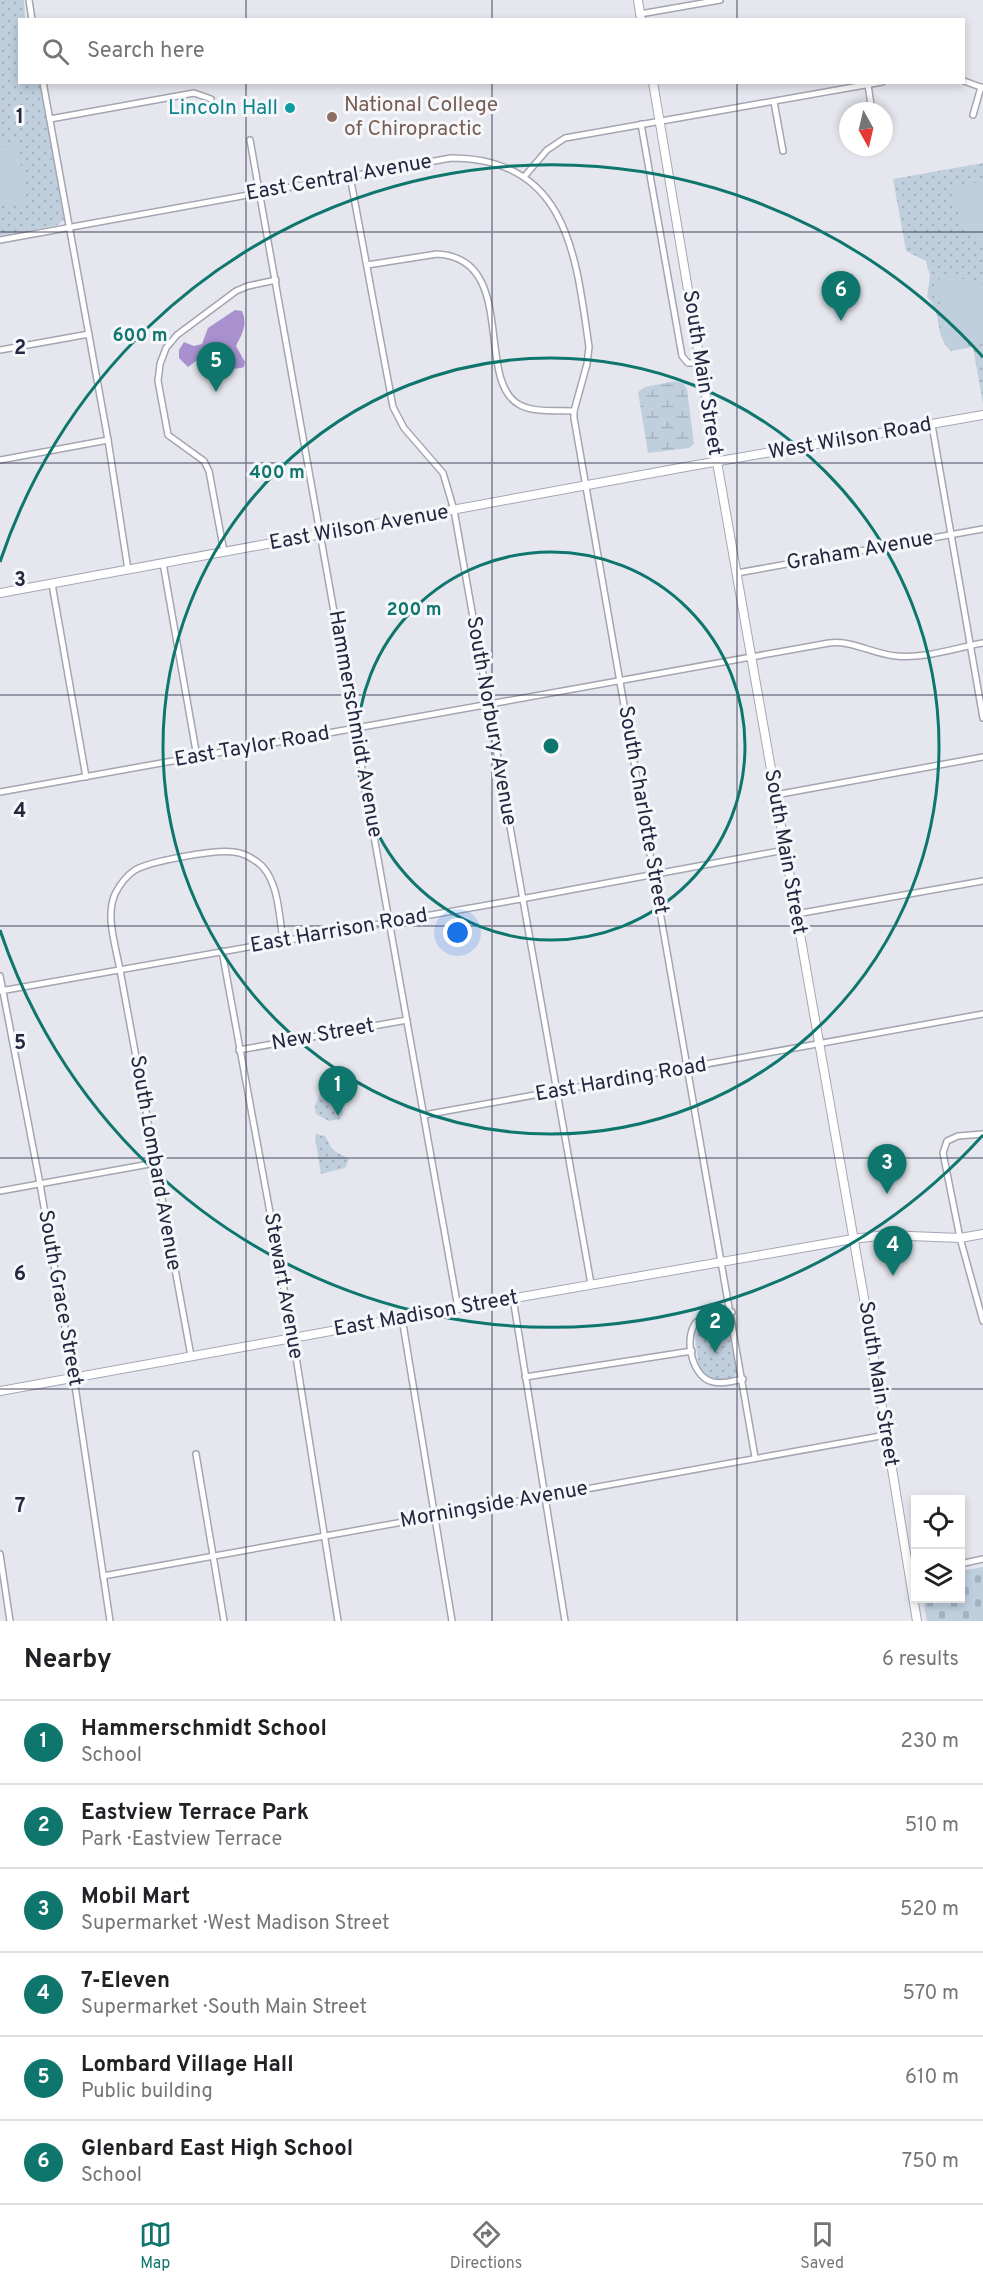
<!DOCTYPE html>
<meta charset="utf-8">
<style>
body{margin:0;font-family:Overpass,sans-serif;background:#f6f6f6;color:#202124}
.controls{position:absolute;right:18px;bottom:18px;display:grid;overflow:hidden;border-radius:0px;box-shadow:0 3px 9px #0003}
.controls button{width:54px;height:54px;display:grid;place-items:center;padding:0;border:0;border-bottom:2px solid #e0e0e0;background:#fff;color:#202124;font:30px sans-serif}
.compass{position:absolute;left:839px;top:102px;width:54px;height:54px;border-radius:50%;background:#fff;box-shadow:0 3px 9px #0003;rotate:172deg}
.you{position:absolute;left:458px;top:933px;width:21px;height:21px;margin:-15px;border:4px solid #fff;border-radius:50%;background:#1a73e8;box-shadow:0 0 0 9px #1a73e833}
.badge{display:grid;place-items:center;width:39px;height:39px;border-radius:50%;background:#0f766e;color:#fff;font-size:20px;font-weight:700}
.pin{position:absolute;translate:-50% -50px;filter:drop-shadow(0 2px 3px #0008)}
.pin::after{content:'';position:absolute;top:32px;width:21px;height:18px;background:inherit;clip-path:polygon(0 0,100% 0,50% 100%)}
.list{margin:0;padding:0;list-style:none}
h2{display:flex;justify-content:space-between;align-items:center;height:78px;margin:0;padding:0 24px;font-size:26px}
h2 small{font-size:20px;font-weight:400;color:#757577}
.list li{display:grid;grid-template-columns:39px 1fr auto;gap:18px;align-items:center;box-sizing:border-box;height:84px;padding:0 24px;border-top:2px solid #e0e0e0}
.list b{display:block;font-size:22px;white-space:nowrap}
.list p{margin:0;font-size:20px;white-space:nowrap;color:#757577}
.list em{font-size:20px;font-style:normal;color:#757577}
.icon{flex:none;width:33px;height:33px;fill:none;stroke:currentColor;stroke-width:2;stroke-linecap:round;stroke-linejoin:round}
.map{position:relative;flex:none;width:983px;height:1621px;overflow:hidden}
.search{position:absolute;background:#fff;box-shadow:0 3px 9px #0003;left:18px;right:18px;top:18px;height:66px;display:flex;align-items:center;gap:15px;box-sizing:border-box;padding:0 21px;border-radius:0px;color:#757577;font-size:22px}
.sheet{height:582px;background:#fff}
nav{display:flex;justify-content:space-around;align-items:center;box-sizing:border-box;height:84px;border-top:2px solid #e0e0e0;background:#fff;font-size:16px;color:#757577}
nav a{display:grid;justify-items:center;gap:3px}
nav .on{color:#0f766e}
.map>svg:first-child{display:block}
.green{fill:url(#green-dots)}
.wetland{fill:url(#wetland-marsh)}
.cemetery{fill:url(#cemetery-stones)}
.pitch{fill:#c0cfde}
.water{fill:#a991cf}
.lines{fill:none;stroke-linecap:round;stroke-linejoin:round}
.street-casing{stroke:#a4a5b2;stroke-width:8}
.secondary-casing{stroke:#a4a7b9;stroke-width:10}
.street{stroke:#fff;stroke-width:5}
.secondary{stroke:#fff;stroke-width:8}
.grid{fill:none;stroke:#25263f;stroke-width:1.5;stroke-opacity:0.55}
.ring{fill:none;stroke:#0f766e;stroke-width:3}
.culture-dot{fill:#0f9aa8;stroke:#f6f7fa;stroke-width:2}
.education-dot{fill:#8d6e63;stroke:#f6f7fa;stroke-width:2}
.labels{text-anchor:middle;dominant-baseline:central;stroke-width:6;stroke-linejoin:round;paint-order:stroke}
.education-label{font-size:21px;fill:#785e54;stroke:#f6f7fa;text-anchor:start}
.culture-label{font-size:21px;fill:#0d838f;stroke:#f6f7fa;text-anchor:end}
.street-label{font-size:21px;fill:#25263f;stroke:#f6f7fa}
.grid-label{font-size:20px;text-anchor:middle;font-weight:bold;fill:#25263f;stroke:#f6f7fa;stroke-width:6;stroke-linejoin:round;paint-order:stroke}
.centre{fill:#0f766e;stroke:#f6f7fa;stroke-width:3}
.ring-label{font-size:18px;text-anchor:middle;font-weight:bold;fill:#0f766e;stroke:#f6f7fa;stroke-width:6;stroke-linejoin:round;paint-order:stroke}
</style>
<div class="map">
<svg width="983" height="1621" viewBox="0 0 983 1621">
<defs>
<pattern id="green-dots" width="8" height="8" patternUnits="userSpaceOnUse" patternTransform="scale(1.5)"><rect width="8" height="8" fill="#c0cfde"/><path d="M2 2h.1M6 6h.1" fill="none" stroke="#a5b2c0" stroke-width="1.8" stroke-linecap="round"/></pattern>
<pattern id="wetland-marsh" width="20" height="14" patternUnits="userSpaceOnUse" patternTransform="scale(1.5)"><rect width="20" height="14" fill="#c0cfde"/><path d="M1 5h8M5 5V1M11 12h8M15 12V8" fill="none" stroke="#a5b2c0"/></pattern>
<pattern id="cemetery-stones" width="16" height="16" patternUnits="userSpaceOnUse" patternTransform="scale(1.5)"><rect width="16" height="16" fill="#c0cfde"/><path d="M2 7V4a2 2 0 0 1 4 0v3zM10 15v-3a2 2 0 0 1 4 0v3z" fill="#a5b2c0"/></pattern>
</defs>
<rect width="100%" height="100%" fill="#e6e7ee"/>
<g class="green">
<polygon points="0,0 24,0 25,19 20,20 20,82 40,83 64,220 57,225 0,236"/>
<path d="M983,163V404L973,347L951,351C933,335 944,315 927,297L930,276L926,261L906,251L893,179Z"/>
<polygon points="330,1090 341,1101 343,1114 340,1119 329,1121 316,1114 315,1106 321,1091"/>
<polygon points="316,1134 325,1136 333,1150 349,1159 345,1168 321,1174 315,1138"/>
<path d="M722,1316L729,1323L737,1373L733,1378C719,1381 712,1380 700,1371L694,1333L703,1321Z"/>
</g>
<polygon class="wetland" points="676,381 684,384 687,389 694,444 689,448 648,453 638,392 645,387"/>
<polygon class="cemetery" points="983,1567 983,1621 927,1621 923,1599 960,1598 961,1571"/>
<g class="pitch">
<polygon points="17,144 27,201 0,206 0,147"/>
<path d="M983,182V240C963,229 953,208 950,186Z"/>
<polygon points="947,277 971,280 983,285 983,339 967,341 967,344 956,347 946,338 943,338 941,327 944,325 936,280"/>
</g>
<path class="water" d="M235,310L242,311C248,325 242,334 236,346L245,362L244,367C229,372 213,363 200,358L188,367L179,358V350L184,342L194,346L202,344L208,328Z"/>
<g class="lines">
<defs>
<g id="street">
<polyline points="29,0 32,20"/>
<polyline points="640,14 720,0"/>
<polyline points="964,81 983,88"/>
<polyline points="43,82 108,440 128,570"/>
<polyline points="868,85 872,111"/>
<polyline points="774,102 783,151"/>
<polyline points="973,115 981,87"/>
<polyline points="50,119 194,93 211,99"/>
<polyline points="641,124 682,356 688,363 701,363"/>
<polyline points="250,140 458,1308"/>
<polyline points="350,176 393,407 404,428 443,473 454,510 591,1284"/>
<polyline points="524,177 547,150 565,138 882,82"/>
<path d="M0,240L451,158C568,158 576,256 589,347L587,364L574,411V418L755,1457"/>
<path d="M367,265L437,254C519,258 474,382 520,405C535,413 558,410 574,411"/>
<polyline points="0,350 89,334"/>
<polyline points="932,425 983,718"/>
<polyline points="0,460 108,440"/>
<polyline points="224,552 209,471 204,461 168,435 158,381 160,364 166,348 177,335 236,291 248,286 276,280"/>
<polyline points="163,563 197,757"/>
<polyline points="737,573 983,529"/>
<polyline points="52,584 86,777"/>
<path d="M0,792L829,643C853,640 872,654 896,656C924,659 955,648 983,643"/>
<polyline points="775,795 983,757"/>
<polyline points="796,914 983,881"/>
<polyline points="222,951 293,1338 338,1621"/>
<polyline points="0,976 40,1184 74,1379 110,1621"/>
<polyline points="0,991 521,899 785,850"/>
<polyline points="239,1050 407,1020"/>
<polyline points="424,1115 983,1014"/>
<polyline points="983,1134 958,1136 947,1141 943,1153 960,1238 983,1321"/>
<polyline points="0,1191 155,1163"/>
<polyline points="513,1298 565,1621"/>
<path d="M732,1312C722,1314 708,1314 699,1320C682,1332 691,1375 710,1381C720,1385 733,1381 743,1379"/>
<polyline points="402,1318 452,1621"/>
<path d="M191,1356L120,970C116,947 105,916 115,894C120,884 126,876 135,870C151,861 216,849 234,852C244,853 254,859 262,866C279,884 279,917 283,940"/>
<polyline points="525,1377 692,1351"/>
<polyline points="196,1454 224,1621"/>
<polyline points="0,1554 10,1621"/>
<polyline points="960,1564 983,1559"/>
<polyline points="103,1576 886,1435"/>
</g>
<g id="secondary">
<polyline points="638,0 641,20"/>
<polyline points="653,82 717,462 864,1298 917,1621"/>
<polyline points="0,593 691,466 983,415"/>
<polyline points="0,1391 458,1308 853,1239 885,1235 960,1238 983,1234"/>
</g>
</defs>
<use href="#street" class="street-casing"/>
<use href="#secondary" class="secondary-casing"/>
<use href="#street" class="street"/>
<use href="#secondary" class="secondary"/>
</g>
<path class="grid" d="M246,0V20M492,0V20M737,0V20M246,82V1621M492,82V1621M737,82V1621M0,232H983M0,463H983M0,695H983M0,926H983M0,1158H983M0,1389H983"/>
<g class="ring">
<circle cx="551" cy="746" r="194"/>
<circle cx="551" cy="746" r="388"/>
<path d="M983 1135A581 581 0 0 1 0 930M0 562A581 581 0 0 1 983 357"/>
</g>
<circle class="culture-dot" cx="290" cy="108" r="6"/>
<circle class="education-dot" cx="332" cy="117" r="6"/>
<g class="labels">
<g class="education-label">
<text x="344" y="105">National College<tspan x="344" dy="24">of Chiropractic</tspan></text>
</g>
<g class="culture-label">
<text x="278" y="108">Lincoln Hall</text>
</g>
<g class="street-label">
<text transform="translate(339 178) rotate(-10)">East Central Avenue</text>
<text transform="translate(702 373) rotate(81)">South Main Street</text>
<text transform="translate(850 439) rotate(-10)">West Wilson Road</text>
<text transform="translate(359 528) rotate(-10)">East Wilson Avenue</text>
<text transform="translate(860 551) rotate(-10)">Graham Avenue</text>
<text transform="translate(491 721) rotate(80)">South Norbury Avenue</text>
<text transform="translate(355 724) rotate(80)">Hammerschmidt Avenue</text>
<text transform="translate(252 747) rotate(-10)">East Taylor Road</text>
<text transform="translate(643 810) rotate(80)">South Charlotte Street</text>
<text transform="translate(785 852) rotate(80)">South Main Street</text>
<text transform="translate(339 931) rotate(-10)">East Harrison Road</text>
<text transform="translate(323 1035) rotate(-10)">New Street</text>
<text transform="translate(621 1080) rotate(-10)">East Harding Road</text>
<text transform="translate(155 1163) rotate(80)">South Lombard Avenue</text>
<text transform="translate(283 1286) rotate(80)">Stewart Avenue</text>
<text transform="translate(60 1298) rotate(80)">South Grace Street</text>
<text transform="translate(426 1314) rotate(-10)">East Madison Street</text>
<text transform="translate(878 1384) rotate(81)">South Main Street</text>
<text transform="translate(494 1505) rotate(-10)">Morningside Avenue</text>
</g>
</g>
<g class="grid-label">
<text x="20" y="123">1</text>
<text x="20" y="354">2</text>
<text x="20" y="586">3</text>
<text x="20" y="817">4</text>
<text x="20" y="1049">5</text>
<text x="20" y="1280">6</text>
<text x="20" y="1512">7</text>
</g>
<circle cx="551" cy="746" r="9" class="centre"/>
<g class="ring-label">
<text x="140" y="341">600 m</text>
<text x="277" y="478">400 m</text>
<text x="414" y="615">200 m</text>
</g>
</svg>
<div class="controls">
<button><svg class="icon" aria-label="locate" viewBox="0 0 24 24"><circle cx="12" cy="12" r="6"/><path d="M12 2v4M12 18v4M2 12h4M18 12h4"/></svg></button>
<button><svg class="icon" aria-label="layers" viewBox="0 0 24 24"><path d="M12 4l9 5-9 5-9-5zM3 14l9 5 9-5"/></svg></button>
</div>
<svg class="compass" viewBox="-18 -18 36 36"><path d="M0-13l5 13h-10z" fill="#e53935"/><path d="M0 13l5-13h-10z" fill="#757577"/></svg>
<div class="you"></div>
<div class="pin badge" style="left:338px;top:1116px">1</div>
<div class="pin badge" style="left:715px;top:1353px">2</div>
<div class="pin badge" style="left:887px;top:1194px">3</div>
<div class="pin badge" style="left:893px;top:1276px">4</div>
<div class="pin badge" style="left:216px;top:392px">5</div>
<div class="pin badge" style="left:841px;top:321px">6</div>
<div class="search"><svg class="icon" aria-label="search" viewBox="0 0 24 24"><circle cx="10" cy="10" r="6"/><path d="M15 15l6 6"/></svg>Search here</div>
</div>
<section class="sheet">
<h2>Nearby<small>6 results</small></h2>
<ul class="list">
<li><span class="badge">1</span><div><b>Hammerschmidt School</b><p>School</p></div><em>230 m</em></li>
<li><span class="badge">2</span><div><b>Eastview Terrace Park</b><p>Park · Eastview Terrace</p></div><em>510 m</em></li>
<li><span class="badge">3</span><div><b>Mobil Mart</b><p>Supermarket · West Madison Street</p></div><em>520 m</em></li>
<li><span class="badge">4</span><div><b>7-Eleven</b><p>Supermarket · South Main Street</p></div><em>570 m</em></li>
<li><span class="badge">5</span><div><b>Lombard Village Hall</b><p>Public building</p></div><em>610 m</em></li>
<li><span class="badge">6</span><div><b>Glenbard East High School</b><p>School</p></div><em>750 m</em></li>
</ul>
</section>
<nav>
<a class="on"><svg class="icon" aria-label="map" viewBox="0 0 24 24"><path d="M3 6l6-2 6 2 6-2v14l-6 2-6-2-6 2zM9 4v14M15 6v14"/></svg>Map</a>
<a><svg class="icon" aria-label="directions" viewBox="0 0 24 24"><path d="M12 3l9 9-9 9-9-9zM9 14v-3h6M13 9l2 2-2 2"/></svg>Directions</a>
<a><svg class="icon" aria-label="saved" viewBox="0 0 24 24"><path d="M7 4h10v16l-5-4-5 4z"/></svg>Saved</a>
</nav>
